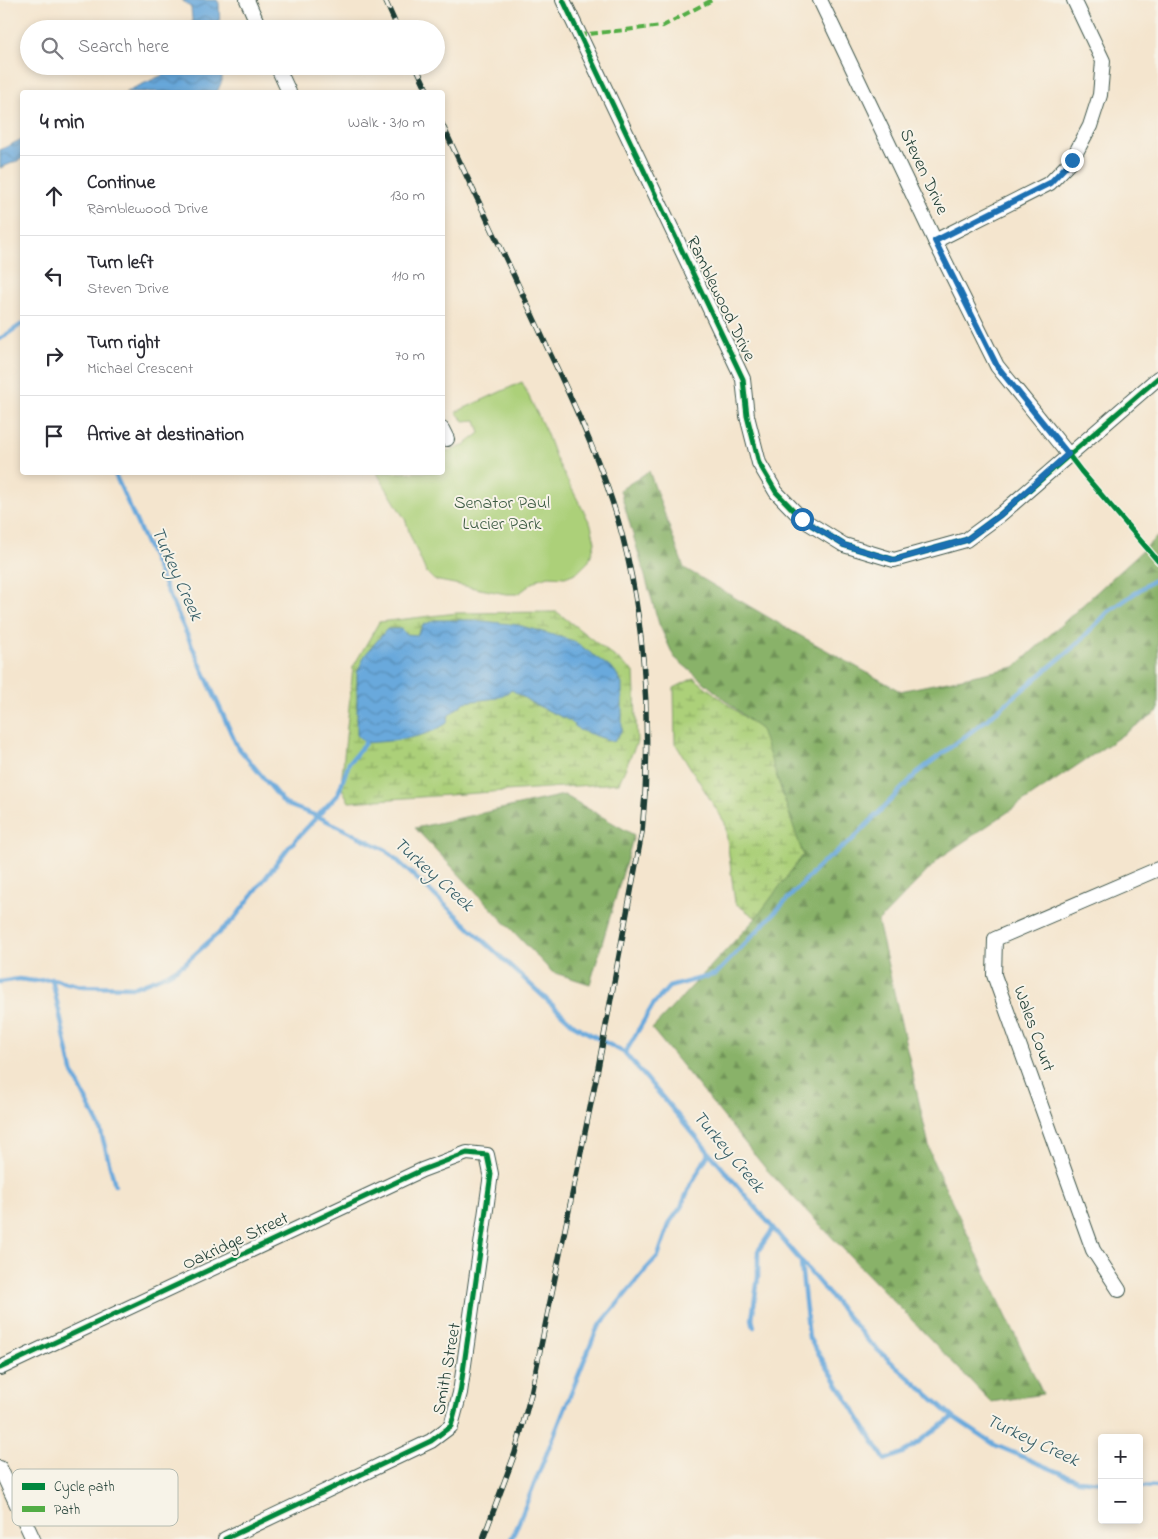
<!DOCTYPE html>
<meta charset="utf-8">
<style>
body{margin:0;font-family:"Indie Flower",sans-serif;background:#f2f2f3;color:#2b2b33}
.controls{position:absolute;right:15px;bottom:15px;display:grid;overflow:hidden;border-radius:5px;box-shadow:0 2px 8px #0003}
.controls button{width:45px;height:45px;display:grid;place-items:center;padding:0;border:0;border-bottom:1px solid #e1e1e2;background:#fff;color:#2b2b33;font:25px sans-serif}
.stop{position:absolute;width:15px;height:15px;margin:-11px;border:4px solid #1f6fb2;border-radius:50%;background:#fff}
.stop.end{background:#1f6fb2;border-color:#fff;box-shadow:0 1px 5px #0008}
.list{margin:0;padding:0;list-style:none}
h2{display:flex;justify-content:space-between;align-items:center;height:65px;margin:0;padding:0 20px;font-size:21px}
h2 small{font-size:16px;font-weight:400;color:#7c7c81}
.list li{display:grid;grid-template-columns:32px 1fr auto;gap:15px;align-items:center;box-sizing:border-box;height:80px;padding:0 20px;border-top:1px solid #e1e1e2}
.list b{display:block;font-size:19px;white-space:nowrap}
.list p{margin:0;font-size:16px;white-space:nowrap;color:#7c7c81}
.list em{font-size:16px;font-style:normal;color:#7c7c81}
.icon{flex:none;width:28px;height:28px;fill:none;stroke:currentColor;stroke-width:2;stroke-linecap:round;stroke-linejoin:round}
.map{position:relative;flex:none;width:1158px;height:1539px;overflow:hidden}
.search{position:absolute;background:#fff;box-shadow:0 2px 8px #0003;left:20px;top:20px;width:425px;height:55px;display:flex;align-items:center;gap:12px;box-sizing:border-box;padding:0 18px;border-radius:28px;color:#7c7c81;font-size:19px}
.panel{position:absolute;background:#fff;box-shadow:0 2px 8px #0003;left:20px;top:90px;width:425px;height:385px;border-radius:5px}
.map>svg:first-child{display:block}
.forest{fill:url(#forest-firs);stroke:#54784e}
.wetland{fill:url(#wetland-marsh);stroke:#668656}
.park{fill:#acd079;stroke:#668656}
.water{fill:url(#water-waves);stroke:#447388}
.lines{fill:none;stroke-linecap:round;stroke-linejoin:round}
.stream{stroke:#69a9dc;stroke-width:4.5}
.street-casing{stroke:#3f564b;stroke-width:16}
.street{stroke:#fff;stroke-width:14}
.rail-casing{stroke:#1f3d34;stroke-width:5.5}
.rail{stroke:#f7f3e8;stroke-width:4;stroke-dasharray:11;stroke-linecap:butt}
.quiet{stroke:#52ad45;stroke-width:4;stroke-dasharray:8 4;stroke-linecap:butt}
.cycleway-casing{stroke:#f7f3e8;stroke-width:8}
.cycleway{stroke:#00873e;stroke-width:5}
.route{stroke:#1f6fb2;stroke-width:6}
.labels{text-anchor:middle;dominant-baseline:central;stroke-width:4;stroke-linejoin:round;paint-order:stroke}
.street-label{font-size:18px;fill:#1f3d34;stroke:#f7f3e8}
.park-label{font-size:18px;fill:#3b5a42;stroke:#f7f3e8}
.water-label{font-size:19px;font-style:italic;fill:#355d66;stroke:#f7f3e8}
.key{fill:#f7f3e8;stroke:#b6bcb2;stroke-width:1}
.key-label{font-size:14px;fill:#1f3d34}
</style>
<div class="map">
<svg width="1158" height="1539" viewBox="0 0 1158 1539">
<defs>
<pattern id="forest-firs" width="22" height="20" patternUnits="userSpaceOnUse" patternTransform="scale(1.25)"><rect width="22" height="20" fill="#89b269"/><path d="M5 1l3.5 6h-7zM16 11l3.5 6h-7z" fill="#6f9257"/></pattern>
<pattern id="wetland-marsh" width="20" height="14" patternUnits="userSpaceOnUse" patternTransform="scale(1.25)"><rect width="20" height="14" fill="#acd079"/><path d="M1 5h8M5 5V1M11 12h8M15 12V8" fill="none" stroke="#8baa64"/></pattern>
<pattern id="water-waves" width="16" height="10" patternUnits="userSpaceOnUse" patternTransform="scale(1.25)"><rect width="16" height="10" fill="#69a9dc"/><path d="M0 5q4-4 8 0t8 0" fill="none" stroke="#568bb3"/></pattern>
</defs>
<rect width="100%" height="100%" fill="#f7f3e8"/>
<filter id="ink" filterUnits="userSpaceOnUse"><feTurbulence type="fractalNoise" baseFrequency=".02" numOctaves="2"/><feDisplacementMap in="SourceGraphic" scale="10" xChannelSelector="R" yChannelSelector="G"/><feConvolveMatrix kernelMatrix="1 2 1 2 8 2 1 2 1" color-interpolation-filters="sRGB"/></filter>
<filter id="wash" filterUnits="userSpaceOnUse"><feTurbulence type="fractalNoise" baseFrequency=".0096" numOctaves="4" result="noise"/><feDisplacementMap in="SourceGraphic" scale="20" xChannelSelector="R" yChannelSelector="G"/><feGaussianBlur stdDeviation="1.12" result="paint"/><feColorMatrix in="noise" values="0 0 0 0 0 0 0 0 0 0 0 0 0 0 0 0 0 1.4 0 .05"/><feComposite in="paint" operator="in"/></filter>
<g filter="url(#wash)">
<rect width="100%" height="100%" fill="#f4e5ce"/>
<g class="forest">
<polygon points="649,471 684,568 790,630 900,691 1015,667 1158,536 1158,711 941,857 878,922 932,1159 1043,1394 991,1402 767,1170 652,1029 756,918 803,855 761,730 674,657 659,624 620,490"/>
<polygon points="564,795 634,835 590,984 552,972 415,828"/>
</g>
<g class="wetland">
<polygon points="557,612 634,672 637,742 619,783 349,802 341,786 353,667 379,622 457,613"/>
<polygon points="694,678 761,730 803,855 756,918 735,903 725,823 675,743 674,688"/>
</g>
<polygon class="park" points="522,382 546,432 556,459 591,525 595,542 589,561 578,572 565,577 549,576 538,579 518,594 506,594 434,580 426,572 410,535 406,521 377,473 442,472 443,453 463,446 480,433 476,420 464,421 456,412"/>
<g class="water">
<polygon points="182,0 217,0 219,3 220,29 193,29 191,8"/>
<polygon points="183,66 222,66 222,81 217,92 125,92"/>
<polygon points="22,139 22,159 0,168 0,150"/>
<path d="M435,620H474L518,625L574,641L615,671L622,684V730L614,742L579,730L570,721L532,703L512,690L497,698L465,702L449,715L447,723C425,739 392,741 365,743L357,735V673L365,655L387,629H401L406,634L417,635L423,625Z"/>
</g>
<g class="lines">
<g class="stream">
<polyline points="0,339 22,324"/>
<polyline points="114,472 237,746 285,804 317,816 386,850 575,1026 625,1053 870,1343 953,1417 995,1445 1077,1480 1102,1482"/>
<polyline points="52,979 72,1071 100,1128 115,1185"/>
<polyline points="0,982 19,979 34,981 52,979 81,986 135,987 168,974 184,964 234,919 289,847 338,794 349,763 365,743"/>
<polyline points="625,1053 653,1005 669,987 716,974 822,863 852,840 918,772 985,721 1076,645 1108,612 1158,577"/>
<polyline points="801,1264 809,1338 885,1460 905,1452 953,1417"/>
<polyline points="754,1327 752,1319 758,1277 758,1251 773,1229"/>
<polyline points="1139,1486 1158,1487"/>
<polyline points="511,1539 516,1529 597,1329 647,1268 658,1256 670,1222 681,1207 691,1184 709,1153"/>
</g>
</g>
</g>
<g filter="url(#ink)">
<g class="lines">
<defs>
<g id="street">
<polyline points="247,0 260,29"/>
<polyline points="563,0 743,379 747,416 759,463 776,492 802,519 844,545 894,560 966,540 1000,515 1158,378"/>
<polyline points="820,0 935,241 997,366 1068,454"/>
<polyline points="277,66 289,92"/>
<polyline points="935,241 1050,183 1072,160 1090,126 1100,95 1103,61 1074,0"/>
<polyline points="442,429 447,439"/>
<polyline points="1119,1290 1093,1250 994,975 995,939 1158,869"/>
<polyline points="0,1368 422,1170 467,1153 487,1155 491,1174 460,1393 451,1426 431,1441 225,1539"/>
<polyline points="0,1468 33,1539"/>
</g>
</defs>
<use href="#street" class="street-casing"/>
<use href="#street" class="street"/>
<defs>
<g id="rail">
<polyline points="385,0 398,29"/>
<polyline points="416,66 428,92"/>
<path d="M442,124C477,199 513,272 547,347C569,393 591,440 608,489C645,593 653,723 642,832L596,1079L531,1394L515,1453L483,1539"/>
</g>
</defs>
<use href="#rail" class="rail-casing"/>
<use href="#rail" class="rail"/>
<polyline class="quiet" points="578,35 663,26 712,0"/>
<defs>
<g id="cycleway">
<polyline points="563,0 743,379 747,416 759,463 776,492 802,519 844,545 894,560 966,540 1000,515 1158,378"/>
<polyline points="1068,454 1081,471 1158,561"/>
<polyline points="0,1368 422,1170 467,1153 487,1155 491,1174 460,1393 451,1426 431,1441 225,1539"/>
</g>
</defs>
<use href="#cycleway" class="cycleway-casing"/>
<use href="#cycleway" class="cycleway"/>
</g>
</g>
<g class="lines" filter="url(#ink)">
<polyline class="route" points="802,519 844,545 894,560 966,540 1000,515 1068,454 997,366 935,241 1050,183 1072,160"/>
</g>
<g class="labels">
<g class="street-label">
<text transform="translate(923 172) rotate(65)">Steven Drive</text>
<text transform="translate(720 299) rotate(64)">Ramblewood Drive</text>
<text transform="translate(1033 1029) rotate(70)">Wales Court</text>
<text transform="translate(236 1242) rotate(-25)">Oakridge Street</text>
<text transform="translate(448 1369) rotate(-80)">Smith Street</text>
</g>
<g class="park-label">
<text x="502" y="504">Senator Paul<tspan x="502" dy="21">Lucier Park</tspan></text>
</g>
<g class="water-label">
<text transform="translate(176 574) rotate(66)">Turkey Creek</text>
<text transform="translate(433 875) rotate(42)">Turkey Creek</text>
<text transform="translate(728 1152) rotate(50)">Turkey Creek</text>
<text transform="translate(1032 1441) rotate(25)">Turkey Creek</text>
</g>
</g>
<rect x="12" y="1469" width="166" height="57" rx="8" class="key"/>
<rect x="22" y="1483" width="23" height="7" fill="#00873e"/>
<rect x="22" y="1506" width="23" height="6" fill="#52ad45"/>
<g class="key-label">
<text x="54" y="1491">Cycle path</text>
<text x="54" y="1514">Path</text>
</g>
</svg>
<div class="controls">
<button>+</button>
<button>−</button>
</div>
<div class="stop" style="left:802px;top:519px"></div>
<div class="stop end" style="left:1072px;top:160px"></div>
<div class="search"><svg class="icon" aria-label="search" viewBox="0 0 24 24"><circle cx="10" cy="10" r="6"/><path d="M15 15l6 6"/></svg>Search here</div>
<section class="panel">
<h2>4 min<small>Walk · 310 m</small></h2>
<ul class="list">
<li><svg class="icon" aria-label="ahead" viewBox="0 0 24 24"><path d="M12 20V5M6 11l6-6 6 6"/></svg><div><b>Continue</b><p>Ramblewood Drive</p></div><em>130 m</em></li>
<li><svg class="icon" aria-label="left" viewBox="0 0 24 24"><path d="M17 20v-9H6M10 6l-5 5 5 5"/></svg><div><b>Turn left</b><p>Steven Drive</p></div><em>110 m</em></li>
<li><svg class="icon" aria-label="right" viewBox="0 0 24 24"><path d="M7 20v-9h11M14 6l5 5-5 5"/></svg><div><b>Turn right</b><p>Michael Crescent</p></div><em>70 m</em></li>
<li><svg class="icon" aria-label="arrive" viewBox="0 0 24 24"><path d="M6 21V4h12l-3 4 3 4H6"/></svg><div><b>Arrive at destination</b></div></li>
</ul>
</section>
</div>
